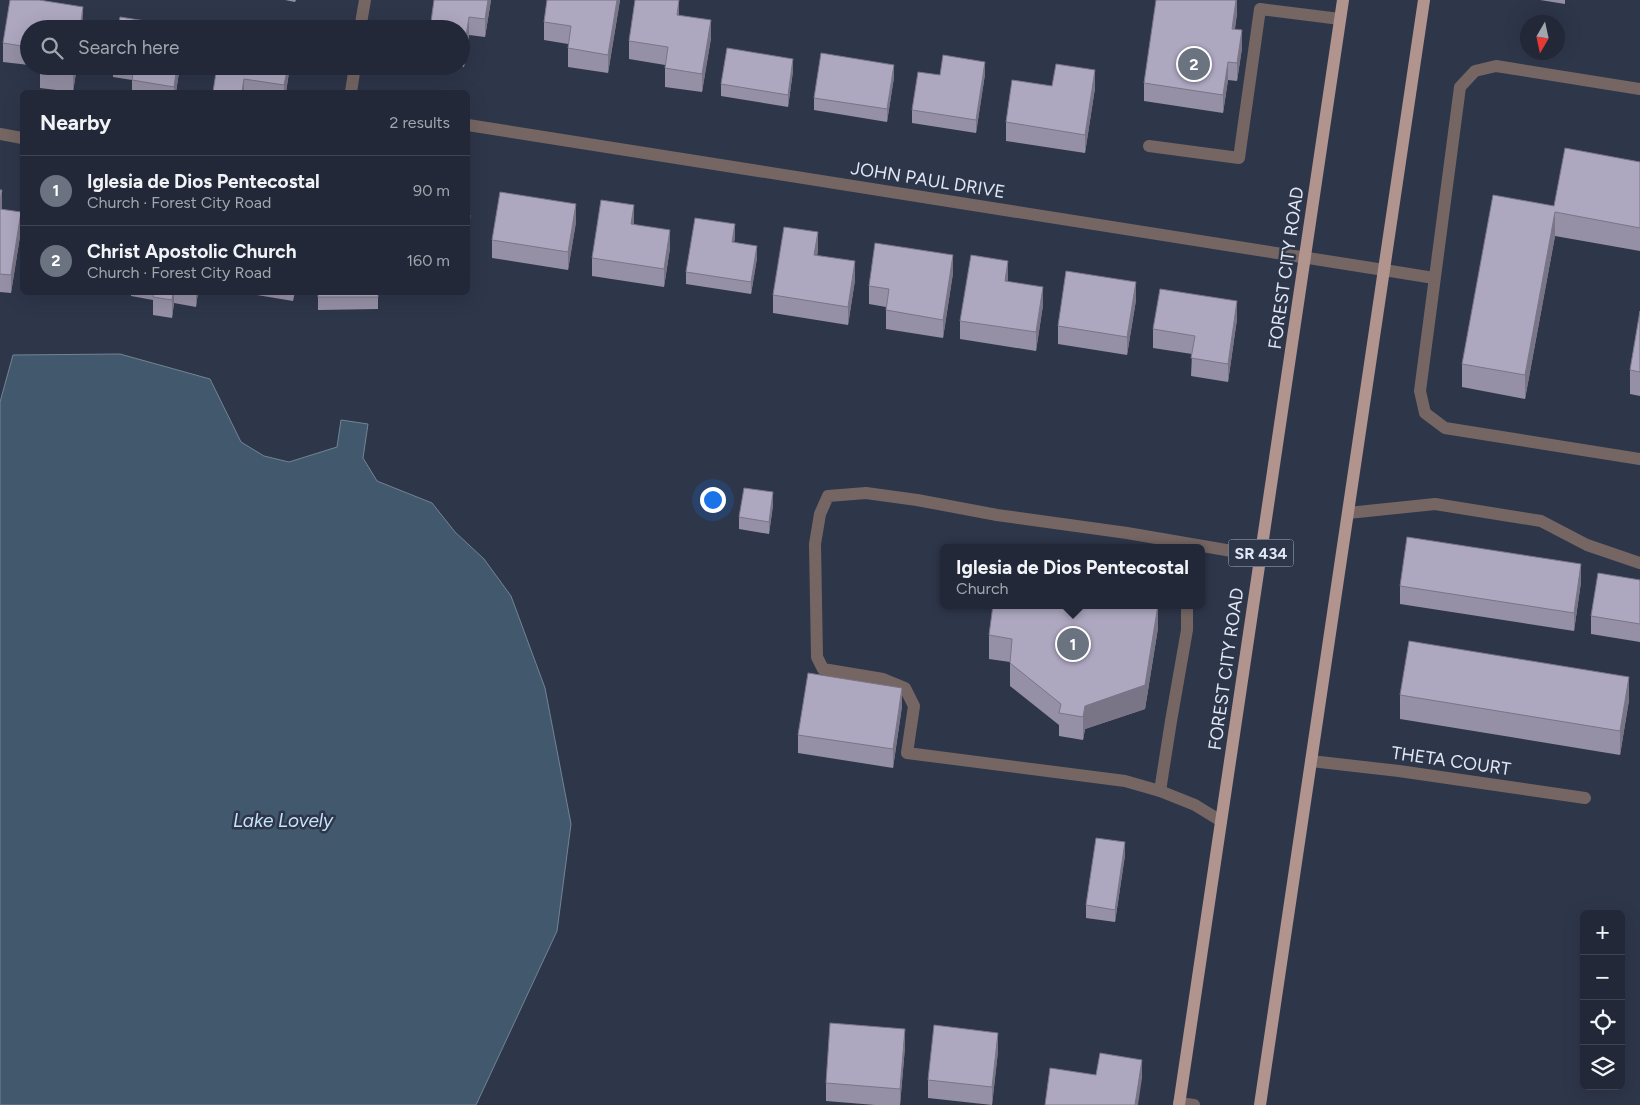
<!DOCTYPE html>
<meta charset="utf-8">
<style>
body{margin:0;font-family:Figtree,sans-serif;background:#2e3443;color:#f1f3f6}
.controls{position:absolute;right:15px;bottom:15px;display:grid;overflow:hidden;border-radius:8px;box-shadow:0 5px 20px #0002}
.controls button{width:45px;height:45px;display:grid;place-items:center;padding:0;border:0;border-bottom:1px solid #3f4453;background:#222838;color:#f1f3f6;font:25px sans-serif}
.compass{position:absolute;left:1520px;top:15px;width:45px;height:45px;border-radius:50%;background:#222838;box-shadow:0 5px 20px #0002;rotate:189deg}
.you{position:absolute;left:712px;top:499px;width:18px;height:18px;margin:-12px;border:4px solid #fff;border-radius:50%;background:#1a73e8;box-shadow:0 0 0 8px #1a73e833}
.badge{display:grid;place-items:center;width:32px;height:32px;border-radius:50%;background:#8bbbb9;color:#fff;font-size:16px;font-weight:700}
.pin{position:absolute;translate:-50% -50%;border:2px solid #fff;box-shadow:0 1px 5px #0006}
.popup{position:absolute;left:940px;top:544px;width:265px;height:65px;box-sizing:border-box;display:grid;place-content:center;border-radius:8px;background:#222838;filter:drop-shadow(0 1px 4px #0005);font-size:16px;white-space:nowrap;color:#a2a6ae}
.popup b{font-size:19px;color:#f1f3f6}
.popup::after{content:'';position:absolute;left:50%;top:100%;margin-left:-10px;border:10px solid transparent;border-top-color:#222838}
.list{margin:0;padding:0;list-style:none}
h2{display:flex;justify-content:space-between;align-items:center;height:65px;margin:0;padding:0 20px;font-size:21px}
h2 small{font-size:16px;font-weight:400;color:#a2a6ae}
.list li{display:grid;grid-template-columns:32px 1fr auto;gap:15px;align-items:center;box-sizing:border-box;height:70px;padding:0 20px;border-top:1px solid #3f4453}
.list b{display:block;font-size:19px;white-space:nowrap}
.list p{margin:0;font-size:16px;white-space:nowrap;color:#a2a6ae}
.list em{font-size:16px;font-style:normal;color:#a2a6ae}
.icon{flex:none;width:28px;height:28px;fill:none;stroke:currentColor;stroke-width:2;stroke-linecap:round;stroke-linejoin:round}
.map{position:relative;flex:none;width:1640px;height:1105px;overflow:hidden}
.search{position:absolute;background:#222838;box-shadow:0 5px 20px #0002;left:20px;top:20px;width:450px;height:55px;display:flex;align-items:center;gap:12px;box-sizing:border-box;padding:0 18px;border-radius:28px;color:#a2a6ae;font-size:19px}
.panel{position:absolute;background:#222838;box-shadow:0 5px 20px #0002;left:20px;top:90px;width:450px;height:205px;border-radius:8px}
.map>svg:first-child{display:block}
.water{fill:#42596d;stroke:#728496}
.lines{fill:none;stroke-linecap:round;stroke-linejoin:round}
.lane{stroke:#756663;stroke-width:12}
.street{stroke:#756663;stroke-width:12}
.primary{stroke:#b2948f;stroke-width:12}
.wall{fill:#9590a5}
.shaded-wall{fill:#797586}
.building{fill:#ada7c0;stroke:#797586}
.labels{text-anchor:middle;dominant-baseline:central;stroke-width:5;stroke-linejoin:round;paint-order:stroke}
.shield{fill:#2e364a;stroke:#acb2c1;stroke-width:1}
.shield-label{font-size:16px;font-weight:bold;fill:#e2e7f4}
.street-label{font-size:18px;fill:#e2e7f4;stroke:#2e364a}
.water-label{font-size:19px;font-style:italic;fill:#c7e2fa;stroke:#2e364a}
</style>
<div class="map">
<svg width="1640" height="1105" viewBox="0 0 1640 1105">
<rect width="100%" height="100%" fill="#2e364a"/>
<polygon class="water" points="120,354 210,379 241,442 264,456 289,462 337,447 341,420 368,424 363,458 377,481 432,503 455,532 484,559 511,596 545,688 571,824 557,931 476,1105 0,1105 0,402 13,355"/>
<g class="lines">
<g class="lane">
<polyline points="1640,89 1496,66 1475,71 1460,87 1420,391 1425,413 1445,428 1640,459"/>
<polyline points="1149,146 1239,158 1260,9 1340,19"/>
<polyline points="1384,270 1434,278"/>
<polyline points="1348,513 1435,504 1541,521 1587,545 1640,563"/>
<polyline points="1311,761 1399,771 1585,798"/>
<polyline points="1160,791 1171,721 1187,630 1187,605"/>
<polyline points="1221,821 1195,805 1160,791 1125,781 907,753 914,706 905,688 883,679 823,669 817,657 815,544 820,514 828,496 866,493 917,500 997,515 1127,533 1261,556"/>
</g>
<g class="street">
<polyline points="360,29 365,0"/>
<polyline points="351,92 355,66"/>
<polyline points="468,125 1384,270"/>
<polyline points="0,134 22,138"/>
<polyline points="1179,1103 1194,1105"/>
</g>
<g class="primary">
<polyline points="1179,1105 1343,0"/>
<polyline points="1260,1105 1424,0"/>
</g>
</g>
<g class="wall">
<polygon points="10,0 39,0 83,7 82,29 29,29 29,65 3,62 3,43"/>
<polygon points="285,0 296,0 295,2"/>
<polygon points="491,0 485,37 469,35 464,67 461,66 461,29 430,29"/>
<polygon points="547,0 620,0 608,73 568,67 568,44 544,40 544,22"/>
<polygon points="1237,0 1237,13 1235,29 1242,48 1237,81 1228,80 1223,113 1144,101 1144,83"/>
<polygon points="1540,0 1565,0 1565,4"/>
<polygon points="679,15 711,38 702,92 665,87 665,65 629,59 629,41"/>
<polygon points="35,66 77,66 73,92 40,88 40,67"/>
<polygon points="113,66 180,66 176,92 132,92 132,80 113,77"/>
<polygon points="217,66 290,66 286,92 213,92"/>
<polygon points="793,71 788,107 721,96 721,84"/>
<polygon points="985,74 976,133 912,123 912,110 940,75"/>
<polygon points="894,77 887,122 814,110 814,98"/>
<polygon points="1052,86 1095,88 1085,153 1006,141 1006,122"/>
<polygon points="1640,162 1640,251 1555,236 1525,399 1462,387 1462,364 1554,206"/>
<polygon points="0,190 2,209 21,230 11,293 0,292"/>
<polygon points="576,222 568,270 492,258 492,240"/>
<polygon points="633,224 670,248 664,287 592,276 592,258"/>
<polygon points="735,237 734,242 757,258 751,294 686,284 686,272"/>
<polygon points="818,251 817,255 855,280 848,325 773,313 773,295"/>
<polygon points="953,273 943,338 886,329 886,307 869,304 869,286"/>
<polygon points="1008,279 1007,281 1043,305 1036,351 960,339 960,321"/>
<polygon points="131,292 198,292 196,307 174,303 172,318 153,315 153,300 131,296"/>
<polygon points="238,292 295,292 293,301"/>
<polygon points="318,292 378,292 378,309 318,310"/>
<polygon points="1136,300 1127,355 1058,344 1058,326"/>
<polygon points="1640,311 1640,396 1630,394 1630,370"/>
<polygon points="1237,319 1228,382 1191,376 1192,354 1153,348 1153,329"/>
<polygon points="773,505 769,534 739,529 739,517"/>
<polygon points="1640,580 1640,642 1591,634 1591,616"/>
<polygon points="1581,582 1574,631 1400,604 1400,586"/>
<polygon points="1158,628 1145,709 1085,729 1083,740 1059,736 1059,725 1010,686 1010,662 989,659 989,635"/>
<polygon points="1400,695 1629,700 1620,755 1400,719"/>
<polygon points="902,706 893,768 798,753 798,735"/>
<polygon points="1125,855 1115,922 1086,918 1086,905"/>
<polygon points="905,1047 900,1105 875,1105 826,1101 826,1083"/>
<polygon points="998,1051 992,1105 928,1098 928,1080"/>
</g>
<g class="shaded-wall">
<polygon points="488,0 491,0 485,37 485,19"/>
<polygon points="617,0 620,0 608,73 608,55"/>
<polygon points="679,0 679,16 677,15"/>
<polygon points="1236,0 1237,0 1237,13 1232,47 1232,29"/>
<polygon points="83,7 82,29 80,29"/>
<polygon points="469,17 469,35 464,67 464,49"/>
<polygon points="711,20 711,38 702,92 702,74"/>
<polygon points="1242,30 1242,48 1237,81 1237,63"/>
<polygon points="793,59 793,71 788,107 788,95"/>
<polygon points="985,62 985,74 976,133 976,120"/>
<polygon points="1228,62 1228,80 1223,113 1223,95"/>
<polygon points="894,65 894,77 887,122 887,109"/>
<polygon points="74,66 77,66 73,92 73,74"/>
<polygon points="177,66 180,66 176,92 174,92 174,87"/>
<polygon points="288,66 290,66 286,92 284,92 284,85"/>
<polygon points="1095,70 1095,88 1085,153 1085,135"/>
<polygon points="244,79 244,92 242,92"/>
<polygon points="2,190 2,208 0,219 0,201"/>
<polygon points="576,204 576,222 568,270 568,252"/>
<polygon points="634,205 634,223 631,242 631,224"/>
<polygon points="21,212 21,230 11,293 11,275"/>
<polygon points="1555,212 1555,236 1525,399 1525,375"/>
<polygon points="470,215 470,233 468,251 468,233"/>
<polygon points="735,224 735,237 732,255 732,242"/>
<polygon points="670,230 670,248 664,287 664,269"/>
<polygon points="818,232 818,251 814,273 814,255"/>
<polygon points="757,246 757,258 751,294 751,282"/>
<polygon points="953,255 953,273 943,338 943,320"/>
<polygon points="855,261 855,280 848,325 848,307"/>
<polygon points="1008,261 1008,279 1005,299 1005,281"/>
<polygon points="1136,282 1136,300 1127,355 1127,337"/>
<polygon points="1043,287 1043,305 1036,351 1036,332"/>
<polygon points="173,292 174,292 174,303 172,318 172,300"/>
<polygon points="196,292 198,292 196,307"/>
<polygon points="1237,301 1237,319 1228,382 1228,364"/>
<polygon points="773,492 773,505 769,534 769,522"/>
<polygon points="1581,564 1581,582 1574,631 1574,613"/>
<polygon points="1158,605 1158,628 1145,709 1085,729 1083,740 1083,717 1085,706"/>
<polygon points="1629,677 1629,700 1620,755 1620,731"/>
<polygon points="902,688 902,706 893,768 893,749"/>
<polygon points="1125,842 1125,855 1115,922 1115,910"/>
<polygon points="905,1029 905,1047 900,1105 900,1089"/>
<polygon points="998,1033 998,1051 992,1105 992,1087"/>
<polygon points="1142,1060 1142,1078 1138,1105 1135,1105"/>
</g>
<g class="building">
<polygon points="10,0 39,0 83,7 80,29 29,29 29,47 3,43"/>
<polygon points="434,0 488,0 485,19 469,17 464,49 461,48 461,29 430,29"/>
<polygon points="547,0 617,0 608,55 568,48 571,26 544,22"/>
<polygon points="635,0 679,0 677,15 711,20 702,74 665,68 668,47 629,41"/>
<polygon points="1156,0 1236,0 1232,29 1242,30 1237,63 1228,62 1223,95 1144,83"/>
<polygon points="120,17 183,27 183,29 118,29"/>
<polygon points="727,48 793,59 788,95 721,84"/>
<polygon points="821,53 894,65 887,109 814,98"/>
<polygon points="943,55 985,62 976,120 912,110 918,72 940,75"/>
<polygon points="1056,64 1095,70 1085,135 1006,122 1012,80 1052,86"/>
<polygon points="40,66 74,66 73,74 40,70"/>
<polygon points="134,66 177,66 174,87 132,80"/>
<polygon points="217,66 288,66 284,85 244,79 242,92 213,92"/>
<polygon points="1565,148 1640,162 1640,228 1555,212 1525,375 1462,364 1493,195 1554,206"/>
<polygon points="0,190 2,190 0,201"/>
<polygon points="500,192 576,204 568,252 492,240"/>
<polygon points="601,200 634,205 631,224 670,230 664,269 592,258"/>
<polygon points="0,209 21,212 11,275 0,274"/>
<polygon points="468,214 470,215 468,233"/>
<polygon points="695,218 735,224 732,242 757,246 751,282 686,272"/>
<polygon points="784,227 818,232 814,255 855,261 848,307 773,295"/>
<polygon points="875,243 953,255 943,320 886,310 889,289 869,286"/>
<polygon points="971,255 1008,261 1005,281 1043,287 1036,332 960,321"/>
<polygon points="1066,271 1136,282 1127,337 1058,326"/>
<polygon points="1160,289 1237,301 1228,364 1191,358 1195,336 1153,329"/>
<polygon points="154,292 173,292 172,300 153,297"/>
<rect x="318" y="292" width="60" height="5"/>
<polygon points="1640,311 1640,372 1630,370"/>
<polygon points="744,488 773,492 769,522 739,517"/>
<polygon points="1407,537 1581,564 1574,613 1400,586"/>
<polygon points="1598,573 1640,580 1640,624 1591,616"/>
<polygon points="993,605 1006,605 1018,607 1018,605 1158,605 1145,685 1085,706 1083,717 1059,713 1061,704 1010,663 1012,639 989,635"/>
<polygon points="1409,641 1629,677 1620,731 1400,695"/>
<polygon points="808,673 902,688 893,749 798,735"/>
<polygon points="1096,838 1125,842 1115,910 1086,905"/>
<polygon points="830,1023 905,1029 900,1089 826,1083"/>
<polygon points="934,1025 998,1033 992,1087 928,1080"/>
<polygon points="1100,1053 1142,1060 1135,1105 1045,1105 1050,1068 1096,1075"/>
</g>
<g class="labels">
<rect class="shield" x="1228.5" y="539.5" width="65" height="27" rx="4"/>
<g class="shield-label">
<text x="1261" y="553">SR 434</text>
</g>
<g class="street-label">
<text transform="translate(928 180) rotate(9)">JOHN PAUL DRIVE</text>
<text transform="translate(1286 268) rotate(-82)">FOREST CITY ROAD</text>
<text transform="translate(1226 669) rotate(-82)">FOREST CITY ROAD</text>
<text transform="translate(1451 761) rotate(8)">THETA COURT</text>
</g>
<g class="water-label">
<text x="283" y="820">Lake Lovely</text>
</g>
</g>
</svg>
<div class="controls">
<button>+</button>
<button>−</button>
<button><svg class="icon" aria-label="locate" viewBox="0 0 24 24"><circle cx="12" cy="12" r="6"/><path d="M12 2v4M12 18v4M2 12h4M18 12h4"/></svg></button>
<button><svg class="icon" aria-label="layers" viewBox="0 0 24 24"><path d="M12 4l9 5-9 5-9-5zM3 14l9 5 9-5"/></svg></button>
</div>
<svg class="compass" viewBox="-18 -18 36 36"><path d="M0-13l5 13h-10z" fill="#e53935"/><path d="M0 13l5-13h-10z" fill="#a2a6ae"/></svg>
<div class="you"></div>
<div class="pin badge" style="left:1073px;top:644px;background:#6b7280">1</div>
<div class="popup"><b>Iglesia de Dios Pentecostal</b>Church</div>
<div class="pin badge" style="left:1194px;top:64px;background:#6b7280">2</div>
<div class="search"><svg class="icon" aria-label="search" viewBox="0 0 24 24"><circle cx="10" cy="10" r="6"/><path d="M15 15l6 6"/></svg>Search here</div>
<section class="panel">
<h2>Nearby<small>2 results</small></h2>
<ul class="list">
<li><span class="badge" style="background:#6b7280">1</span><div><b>Iglesia de Dios Pentecostal</b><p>Church · Forest City Road</p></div><em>90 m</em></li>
<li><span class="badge" style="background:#6b7280">2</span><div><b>Christ Apostolic Church</b><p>Church · Forest City Road</p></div><em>160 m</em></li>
</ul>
</section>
</div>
